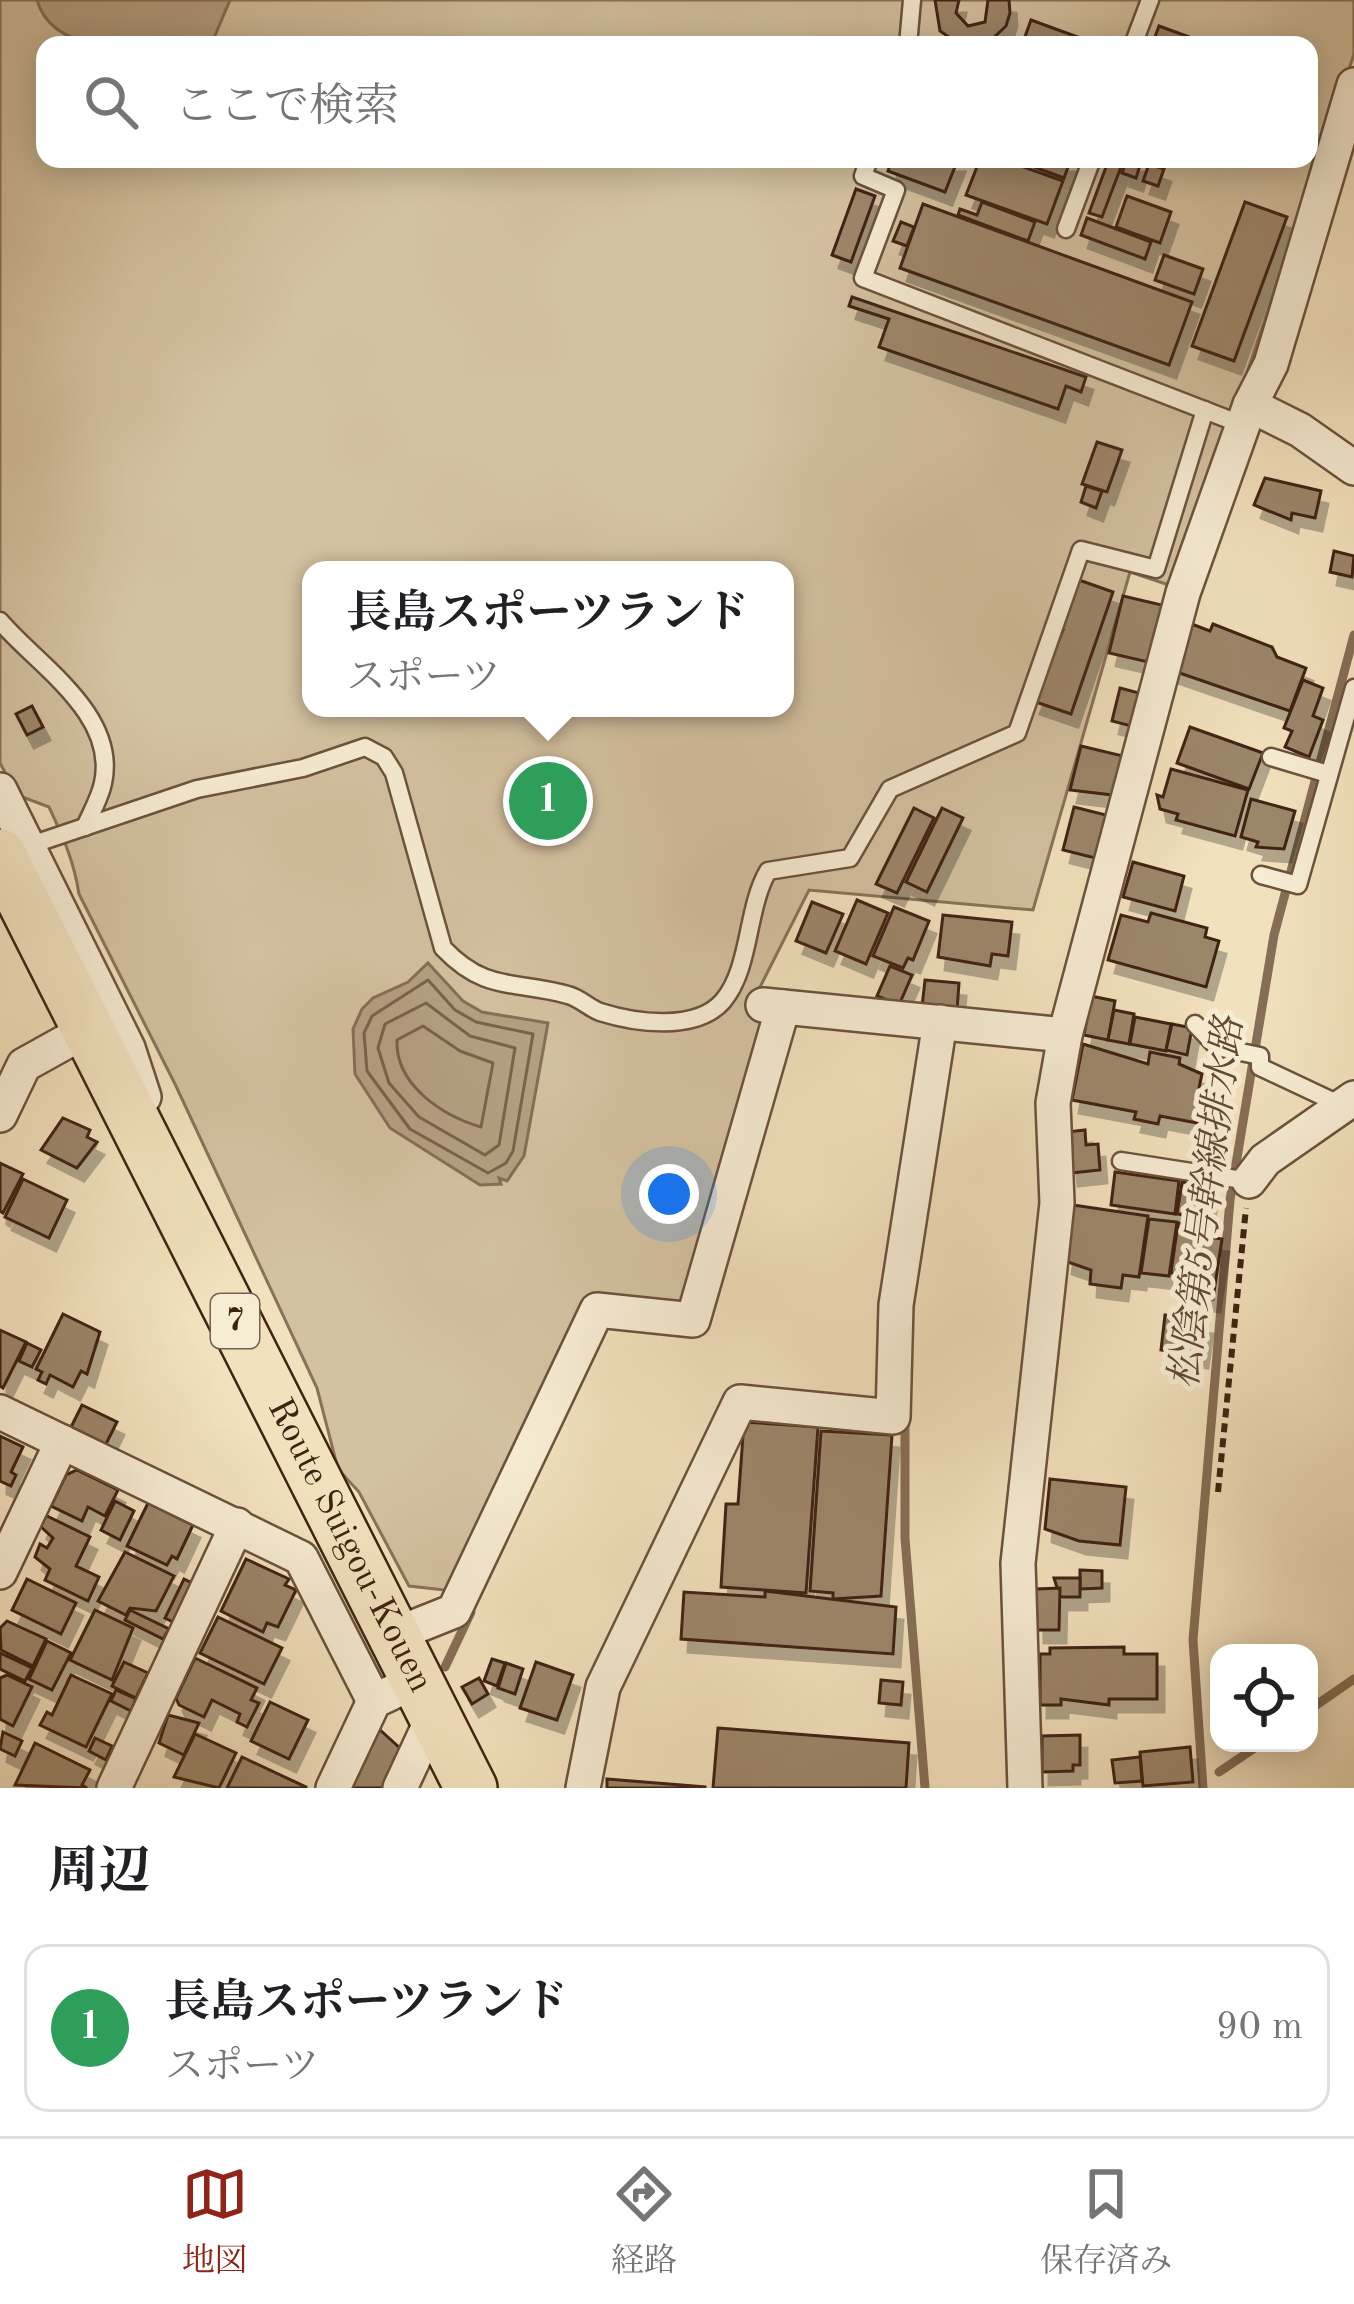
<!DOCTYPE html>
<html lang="ja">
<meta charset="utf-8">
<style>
body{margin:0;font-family:"Old Standard TT","Noto Serif JP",serif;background:#f6f6f6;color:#202124}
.controls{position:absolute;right:36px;bottom:36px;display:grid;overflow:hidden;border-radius:24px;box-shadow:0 6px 30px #0003}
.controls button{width:108px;height:108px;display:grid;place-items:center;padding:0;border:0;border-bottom:3px solid #e0e0e0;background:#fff;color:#202124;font:60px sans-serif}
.you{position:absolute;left:669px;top:1194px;width:42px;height:42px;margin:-30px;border:9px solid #fff;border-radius:50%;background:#1a73e8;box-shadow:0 0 0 18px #1a73e833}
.badge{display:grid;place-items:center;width:78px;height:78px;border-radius:50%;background:#8f2418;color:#fff;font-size:39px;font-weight:700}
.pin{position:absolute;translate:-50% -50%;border:6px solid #fff;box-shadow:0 3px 12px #0006}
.popup{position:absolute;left:302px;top:561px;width:492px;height:156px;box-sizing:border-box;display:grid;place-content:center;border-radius:24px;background:#fff;filter:drop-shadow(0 3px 9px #0005);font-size:39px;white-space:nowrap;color:#757577}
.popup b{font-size:45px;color:#202124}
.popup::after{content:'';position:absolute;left:50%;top:100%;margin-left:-24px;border:24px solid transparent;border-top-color:#fff}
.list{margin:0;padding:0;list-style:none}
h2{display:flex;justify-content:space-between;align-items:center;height:156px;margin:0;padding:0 48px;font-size:51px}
h2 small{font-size:39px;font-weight:400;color:#757577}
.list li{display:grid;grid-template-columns:78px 1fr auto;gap:36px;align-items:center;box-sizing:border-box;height:168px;margin:0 24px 24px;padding:0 24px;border:3px solid #e0e0e0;border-radius:24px}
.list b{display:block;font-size:45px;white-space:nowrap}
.list p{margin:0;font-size:39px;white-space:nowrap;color:#757577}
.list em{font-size:39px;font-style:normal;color:#757577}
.icon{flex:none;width:66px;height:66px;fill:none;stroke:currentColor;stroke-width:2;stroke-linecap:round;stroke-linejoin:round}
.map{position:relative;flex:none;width:1354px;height:1788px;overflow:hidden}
.search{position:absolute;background:#fff;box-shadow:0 6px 30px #0003;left:36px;right:36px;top:36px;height:132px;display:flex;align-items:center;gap:30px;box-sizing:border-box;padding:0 42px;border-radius:24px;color:#757577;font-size:45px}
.sheet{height:348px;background:#fff}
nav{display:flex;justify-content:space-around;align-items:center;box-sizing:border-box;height:168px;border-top:3px solid #e0e0e0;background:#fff;font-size:33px;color:#757577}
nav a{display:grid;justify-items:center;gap:6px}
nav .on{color:#8f2418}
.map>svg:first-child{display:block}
.green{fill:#d4c1a0;stroke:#8a7259;stroke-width:3;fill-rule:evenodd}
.water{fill:#b5a083;stroke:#866e56;stroke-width:3}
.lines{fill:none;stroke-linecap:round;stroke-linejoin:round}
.shore{stroke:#7a624a;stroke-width:3}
.stream{stroke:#866e56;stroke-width:9}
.building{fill:#9c866b;stroke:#3f2312;stroke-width:3;filter:url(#shadow)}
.service-casing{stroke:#6c523d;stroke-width:21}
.minor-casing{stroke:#6c523d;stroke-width:38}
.primary-casing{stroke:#3f2312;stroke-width:56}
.path{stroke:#3f2312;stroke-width:6;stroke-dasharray:9 6;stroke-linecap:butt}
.service{stroke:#f7ecd4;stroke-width:16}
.minor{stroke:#f7ecd4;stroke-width:33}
.primary{stroke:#f2e1bd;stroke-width:51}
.labels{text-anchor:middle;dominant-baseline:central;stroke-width:10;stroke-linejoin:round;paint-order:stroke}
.shield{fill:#f7ecd4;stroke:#765f4c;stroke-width:3}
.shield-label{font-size:33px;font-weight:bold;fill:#3f2312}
.street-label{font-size:36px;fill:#3f2312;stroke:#f7ecd4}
.water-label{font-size:39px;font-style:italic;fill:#624834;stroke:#f7ecd4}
</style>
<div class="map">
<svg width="1354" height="1788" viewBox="0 0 1354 1788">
<defs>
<filter id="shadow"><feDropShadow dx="7" dy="13" stdDeviation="0" flood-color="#0004"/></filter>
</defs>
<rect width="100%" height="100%" fill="#f2e1bd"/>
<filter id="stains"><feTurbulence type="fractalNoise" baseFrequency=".00167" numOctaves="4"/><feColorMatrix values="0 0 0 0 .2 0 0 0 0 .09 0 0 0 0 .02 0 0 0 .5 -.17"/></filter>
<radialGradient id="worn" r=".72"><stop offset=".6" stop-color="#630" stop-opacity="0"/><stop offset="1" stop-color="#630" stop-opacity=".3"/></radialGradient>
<path class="green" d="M0,0H1354V54L1175,587L1130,572L1033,910L809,890L758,991L768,1021L680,1309L591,1301L453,1591L409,1586L359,1492L338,1469L317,1388L175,1084L79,894C74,861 63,837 49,807L17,795L0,763ZM45,45H1309V159H45ZM311,570H785V708H311Z"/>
<g class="water">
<path d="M37,0H230L211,45C161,45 55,64 37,0Z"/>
<polygon points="428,963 463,1001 482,1012 548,1023 524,1156 507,1181 499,1178 501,1184 480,1185 390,1128 355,1074 353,1029 362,1009 373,998 408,982"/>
</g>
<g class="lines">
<g class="shore">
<polygon points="428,980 455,1010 476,1022 533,1034 513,1151 506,1163 488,1173 410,1129 367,1071 364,1033 372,1016"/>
<polygon points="426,1003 470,1036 515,1048 499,1145 485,1155 419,1117 389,1083 378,1048 385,1024"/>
<path d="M423,1026L460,1051L493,1063L481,1127C443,1116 395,1085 397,1040Z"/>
</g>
<g class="stream">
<polyline points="905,1416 905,1538 925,1788"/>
<polyline points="445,1667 471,1612"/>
<polyline points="1309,1710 1354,1679"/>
<polyline points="1219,1772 1262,1743"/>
<polyline points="1203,1788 1193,1640 1230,1200 1274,935 1354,635"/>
</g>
</g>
<g class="building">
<polygon points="935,0 959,0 956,13 968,26 985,22 988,0 1009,0 1010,13 1006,26 987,44 960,45 940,31"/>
<polygon points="1031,20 1083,39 1081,45 1022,45"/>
<polygon points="1159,26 1211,45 1152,45"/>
<polygon points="892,159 958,159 945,192 888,171"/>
<polygon points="980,159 1001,159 1063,181 1047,224 966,195"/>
<polygon points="1012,159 1071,159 1064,178"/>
<polygon points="1109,159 1124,159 1102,217 1089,213"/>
<polygon points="1127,159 1142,159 1136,178 1122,173"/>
<polygon points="1149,164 1164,169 1158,186 1143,181"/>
<polygon points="856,189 875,196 851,262 832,255"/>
<polygon points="1127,196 1171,212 1160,243 1116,227"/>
<polygon points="982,202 1035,222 1028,241 958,215 960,209 977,215"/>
<polygon points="1245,202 1287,217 1234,361 1192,346"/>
<polygon points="923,204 1192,302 1169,365 900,268"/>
<polygon points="1087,218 1151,242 1145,259 1081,235"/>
<polygon points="901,222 914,227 907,246 893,241"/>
<polygon points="1164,255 1203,269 1194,294 1155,280"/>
<polygon points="852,297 1086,377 1081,392 1066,386 1058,409 879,347 889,319 849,306"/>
<polygon points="1097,442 1122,450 1107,492 1082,484"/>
<polygon points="1265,478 1321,491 1315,518 1292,513 1291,520 1254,505"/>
<polygon points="1086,486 1102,491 1096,508 1081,502"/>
<polygon points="1334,551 1354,556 1352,577 1330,572"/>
<polygon points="1076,579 1113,592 1071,714 1033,701 1063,630 1058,629"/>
<polygon points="1123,596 1162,605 1148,662 1109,653"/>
<polygon points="1189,623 1210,631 1213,624 1272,647 1277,657 1306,668 1290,711 1171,670"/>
<polygon points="1303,680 1323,688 1313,716 1323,720 1309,757 1285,747 1292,731 1284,728"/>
<polygon points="1120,688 1139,693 1131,726 1112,721"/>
<polygon points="32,706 43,727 27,735 16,714"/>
<polygon points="1190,727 1263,753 1249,789 1177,763"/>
<polygon points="1081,746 1123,756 1113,795 1070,790"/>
<polygon points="1171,769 1248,790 1235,836 1176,820 1178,814 1160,809 1157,795 1163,797"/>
<polygon points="1251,799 1295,811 1284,849 1256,847 1258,842 1241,837"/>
<polygon points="1074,807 1106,815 1095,858 1063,850"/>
<polygon points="914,808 934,818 897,893 876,884"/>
<polygon points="942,808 963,818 927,892 906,882"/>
<polygon points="1133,862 1184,876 1175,911 1123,897"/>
<polygon points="857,900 888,913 866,964 835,951"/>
<polygon points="812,902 843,914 826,953 796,941"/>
<polygon points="894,907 929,921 913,960 908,958 903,968 873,956"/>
<polygon points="1151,913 1207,928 1205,937 1219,941 1206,987 1108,960 1121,915 1148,922"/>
<polygon points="943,915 1012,922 1008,956 992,954 990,966 938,957"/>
<polygon points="890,966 912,975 899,1005 877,996"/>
<polygon points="925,980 959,983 957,1010 922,1007"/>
<polygon points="1091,996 1115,1001 1108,1040 1084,1035"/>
<polygon points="1114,1010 1134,1014 1129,1044 1108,1040"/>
<polygon points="1135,1017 1171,1024 1166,1051 1130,1044"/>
<polygon points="1172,1024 1192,1028 1187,1055 1166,1050"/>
<polygon points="1083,1044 1148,1064 1150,1052 1180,1058 1179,1064 1202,1074 1199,1088 1210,1089 1205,1115 1199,1114 1197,1123 1160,1116 1158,1124 1134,1119 1136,1112 1072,1100"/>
<polygon points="63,1118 90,1130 87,1137 97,1142 77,1168 41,1150"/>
<polygon points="1085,1130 1086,1145 1098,1144 1100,1170 1071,1173 1067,1132"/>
<polygon points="0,1163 23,1174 3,1213 0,1211"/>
<polygon points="1115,1172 1179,1181 1175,1214 1111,1205"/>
<polygon points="23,1179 67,1200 49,1238 5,1217"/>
<polygon points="1182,1182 1211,1186 1206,1218 1177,1214"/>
<polygon points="1073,1205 1148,1216 1139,1277 1123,1275 1121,1288 1090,1284 1091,1270 1065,1261"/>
<polygon points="1149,1219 1177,1222 1169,1276 1141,1273"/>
<polygon points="1178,1223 1209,1227 1207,1237 1222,1239 1213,1299 1179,1294 1182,1274 1171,1273"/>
<polygon points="63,1314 100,1332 87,1374 81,1371 73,1387 50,1375 46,1384 38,1380 42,1372 36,1369"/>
<polygon points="1165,1315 1206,1321 1201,1355 1161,1350"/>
<polygon points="0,1330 26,1342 3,1388 0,1386"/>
<polygon points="27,1343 41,1350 32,1367 19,1361"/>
<polygon points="82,1405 117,1422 106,1444 71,1427"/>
<polygon points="744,1422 818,1427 806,1593 721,1587 726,1504 738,1504"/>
<polygon points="821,1431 892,1435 881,1596 833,1599 833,1593 810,1591"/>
<polygon points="0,1436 23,1447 11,1472 16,1475 11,1486 0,1481"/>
<polygon points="77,1470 118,1490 105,1516 88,1507 82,1521 51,1506 66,1475"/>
<polygon points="1050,1479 1126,1487 1120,1545 1079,1541 1045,1529"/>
<polygon points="115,1501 134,1511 120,1540 101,1530"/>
<polygon points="148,1503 193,1525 177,1559 172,1556 167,1565 127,1546"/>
<polygon points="45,1515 90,1537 76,1566 99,1577 88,1601 45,1580 50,1569 35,1557 40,1544 47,1548 53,1538 40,1526"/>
<polygon points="125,1552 174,1576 156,1611 130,1608 126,1615 98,1601"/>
<polygon points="246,1559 289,1579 285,1585 296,1590 278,1627 267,1623 263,1632 221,1611"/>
<polygon points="1080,1570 1102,1571 1102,1588 1080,1589"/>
<polygon points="1054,1578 1080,1578 1080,1597 1060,1597"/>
<polygon points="27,1579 76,1603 61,1634 12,1610"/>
<polygon points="184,1579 192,1583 173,1622 165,1618"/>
<polygon points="1060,1588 1059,1630 1037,1630 1036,1589"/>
<polygon points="765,1591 896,1607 893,1654 681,1639 684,1592 765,1597"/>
<polygon points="95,1610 133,1628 112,1680 70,1660"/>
<polygon points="130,1610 169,1629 163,1639 125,1620"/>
<polygon points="218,1617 282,1648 264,1684 200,1653"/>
<polygon points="7,1621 46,1639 33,1666 1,1650 0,1628"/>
<polygon points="47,1641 71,1653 52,1690 29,1679"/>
<polygon points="1124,1647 1124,1654 1157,1654 1157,1699 1109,1699 1109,1705 1061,1699 1061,1705 1040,1705 1040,1654 1050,1654 1050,1648"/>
<polygon points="0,1653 32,1668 25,1681 0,1669"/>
<polygon points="195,1658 257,1688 251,1700 259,1703 247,1727 237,1722 240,1714 212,1700 204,1717 179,1705 176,1698"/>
<polygon points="492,1659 505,1663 497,1686 484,1681"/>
<polygon points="124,1662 148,1673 136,1698 112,1686"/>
<polygon points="536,1662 573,1675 557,1720 520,1708"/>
<polygon points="506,1663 523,1669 515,1694 498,1688"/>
<polygon points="7,1675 32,1687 13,1726 0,1719 0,1678"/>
<polygon points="71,1675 112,1694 86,1747 40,1725 47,1712 52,1715"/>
<polygon points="479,1678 488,1694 472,1704 462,1687"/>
<polygon points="881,1680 903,1682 901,1705 879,1703"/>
<polygon points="116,1690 136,1699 131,1711 111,1701"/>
<polygon points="270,1702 308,1720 289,1759 251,1741"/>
<polygon points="168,1715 199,1723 184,1755 159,1743"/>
<polygon points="718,1728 909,1743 906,1788 713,1788"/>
<polygon points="379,1729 401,1749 382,1788 349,1788"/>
<polygon points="3,1732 22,1741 15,1756 0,1749"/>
<polygon points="195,1734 236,1753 219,1788 174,1777"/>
<polygon points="1080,1735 1080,1765 1073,1765 1073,1771 1042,1772 1042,1736"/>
<polygon points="95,1738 112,1746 106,1760 89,1751"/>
<polygon points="35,1743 90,1770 82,1785 87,1788 15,1785"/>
<polygon points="1190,1747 1193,1782 1143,1786 1140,1752"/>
<polygon points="242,1757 306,1787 306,1788 227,1788"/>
<polygon points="1140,1757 1142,1781 1115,1783 1112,1760"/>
<polygon points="607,1779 705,1787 705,1788 607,1788"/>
</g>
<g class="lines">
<defs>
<g id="service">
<polyline points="908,45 912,0"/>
<polyline points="1133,45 1150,0"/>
<polyline points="869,159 863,176 896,190 863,278 1243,425"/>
<polyline points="1066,229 1092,159"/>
<path d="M0,621C37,665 118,714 103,783C100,798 91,813 85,827"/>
<polyline points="1271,757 1328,774"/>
<path d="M28,846L197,789L303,768L365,747L384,757L394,773L443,948C486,993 514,980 568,995C580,998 589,1008 600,1012C635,1023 696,1032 723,1001C751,968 746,909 768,871L850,858L890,789L1017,733L1081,550L1156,569L1205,410"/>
<polyline points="1261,875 1298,885 1354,688"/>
<polyline points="1195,1024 1217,1047 1260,1056 1260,1067 1343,1106"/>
<polyline points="1121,1161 1249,1181"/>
</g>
<g id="minor">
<polyline points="1250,405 1300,430 1354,468"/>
<polyline points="0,790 128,1048 144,1097"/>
<polyline points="763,1005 1065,1035"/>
<polyline points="0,1115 24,1065 87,1030"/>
<polyline points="1249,1181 1265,1160 1354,1098"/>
<polyline points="0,1412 301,1558 374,1701"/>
<polyline points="0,1572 62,1442"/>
<polyline points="394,1635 454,1611 597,1310 693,1320 783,1007"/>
<polyline points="114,1788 237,1525"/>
<polyline points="333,1788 374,1701 393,1692"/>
<polyline points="400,1788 434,1715"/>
<polyline points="583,1788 603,1687 740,1402 893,1417 896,1305 940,1022"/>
<polyline points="1025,1788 1018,1563 1057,1203 1053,1103 1065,1035 1183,593 1250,405 1271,364 1354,85"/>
</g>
<g id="primary">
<path id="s1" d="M0,855L471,1788"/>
</g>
</defs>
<use href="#service" class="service-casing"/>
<use href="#minor" class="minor-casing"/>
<use href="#primary" class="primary-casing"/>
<polyline class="path" points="1218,1492 1246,1208"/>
<use href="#service" class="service"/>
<use href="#minor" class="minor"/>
<use href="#primary" class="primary"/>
</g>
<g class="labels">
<rect class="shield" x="211" y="1294" width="48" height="54" rx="9"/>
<g class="shield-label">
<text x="235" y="1321">7</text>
</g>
<g class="street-label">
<text stroke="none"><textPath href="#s1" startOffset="774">Route Suigou-Kouen</textPath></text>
</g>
<g class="water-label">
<text transform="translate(1208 1203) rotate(-83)">松陰第5号幹線排水路</text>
</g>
</g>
<rect width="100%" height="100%" filter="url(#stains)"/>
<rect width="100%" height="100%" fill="url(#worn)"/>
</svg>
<div class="controls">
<button><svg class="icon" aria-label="locate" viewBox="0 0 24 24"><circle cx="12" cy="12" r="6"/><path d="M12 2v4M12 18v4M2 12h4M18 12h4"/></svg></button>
</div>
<div class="you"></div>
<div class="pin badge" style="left:548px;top:801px;background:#2e9e5b">1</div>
<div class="popup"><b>長島スポーツランド</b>スポーツ</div>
<div class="search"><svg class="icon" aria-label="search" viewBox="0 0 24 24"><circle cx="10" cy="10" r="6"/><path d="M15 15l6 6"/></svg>ここで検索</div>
</div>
<section class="sheet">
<h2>周辺<small></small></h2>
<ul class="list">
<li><span class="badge" style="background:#2e9e5b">1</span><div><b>長島スポーツランド</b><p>スポーツ</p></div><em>90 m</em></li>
</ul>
</section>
<nav>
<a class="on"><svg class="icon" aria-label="map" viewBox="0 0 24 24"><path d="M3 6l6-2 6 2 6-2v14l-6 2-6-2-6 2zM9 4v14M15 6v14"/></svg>地図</a>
<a><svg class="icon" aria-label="directions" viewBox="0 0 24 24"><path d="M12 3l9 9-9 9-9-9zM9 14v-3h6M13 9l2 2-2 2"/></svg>経路</a>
<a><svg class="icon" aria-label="saved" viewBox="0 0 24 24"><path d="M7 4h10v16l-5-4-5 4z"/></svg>保存済み</a>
</nav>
